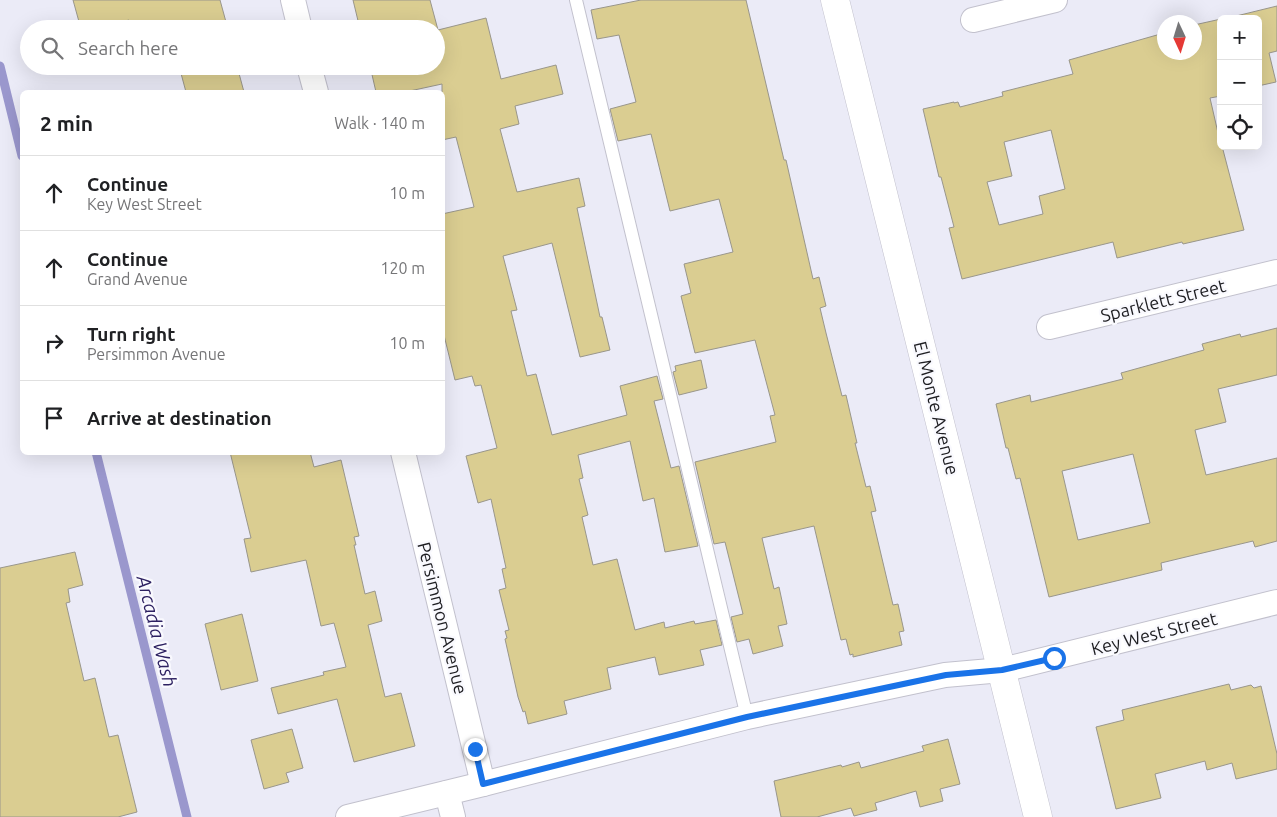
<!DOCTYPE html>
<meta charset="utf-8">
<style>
body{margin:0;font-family:Ubuntu,sans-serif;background:#f2f2f2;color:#202124}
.controls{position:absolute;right:15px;top:15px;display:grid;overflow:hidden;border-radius:8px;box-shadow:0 5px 20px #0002}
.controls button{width:45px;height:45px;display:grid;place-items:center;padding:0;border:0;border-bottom:1px solid #e0e0e0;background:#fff;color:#202124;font:25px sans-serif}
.compass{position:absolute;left:1157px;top:15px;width:45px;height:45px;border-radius:50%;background:#fff;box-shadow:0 5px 20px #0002;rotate:176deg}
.stop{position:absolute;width:15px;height:15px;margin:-11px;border:4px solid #1a73e8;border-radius:50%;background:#fff}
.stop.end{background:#1a73e8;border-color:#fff;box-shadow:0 1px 5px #0008}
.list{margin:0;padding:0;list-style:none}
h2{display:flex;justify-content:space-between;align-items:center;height:65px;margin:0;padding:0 20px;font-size:21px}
h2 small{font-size:16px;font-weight:400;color:#757577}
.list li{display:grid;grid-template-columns:32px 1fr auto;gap:15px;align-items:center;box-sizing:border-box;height:75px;padding:0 20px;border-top:1px solid #e0e0e0}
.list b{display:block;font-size:19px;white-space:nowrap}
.list p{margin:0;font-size:16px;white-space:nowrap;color:#757577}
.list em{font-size:16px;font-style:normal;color:#757577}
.icon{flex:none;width:28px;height:28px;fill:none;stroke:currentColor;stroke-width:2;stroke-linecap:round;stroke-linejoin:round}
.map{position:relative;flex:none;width:1277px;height:817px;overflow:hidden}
.search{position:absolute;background:#fff;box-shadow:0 5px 20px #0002;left:20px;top:20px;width:425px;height:55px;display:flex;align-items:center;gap:12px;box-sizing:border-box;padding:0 18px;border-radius:28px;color:#757577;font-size:19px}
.panel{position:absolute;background:#fff;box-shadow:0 5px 20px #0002;left:20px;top:90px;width:425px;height:365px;border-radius:8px}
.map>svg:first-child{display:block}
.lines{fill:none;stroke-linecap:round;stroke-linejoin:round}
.stream{stroke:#9a97cd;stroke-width:9}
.building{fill:#dacd91;stroke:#99968b;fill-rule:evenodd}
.lane-casing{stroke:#c2c1cd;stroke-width:14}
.street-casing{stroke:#c2c1cd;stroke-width:26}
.secondary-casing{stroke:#c2c1cd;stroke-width:29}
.lane{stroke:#fff;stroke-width:12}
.street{stroke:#fff;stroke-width:24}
.secondary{stroke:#fff;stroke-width:28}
.route{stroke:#1a73e8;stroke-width:6}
.labels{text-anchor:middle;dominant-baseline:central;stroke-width:4.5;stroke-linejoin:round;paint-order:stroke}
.street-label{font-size:18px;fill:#1d1d21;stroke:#f9f9fe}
.water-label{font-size:19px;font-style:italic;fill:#2d2161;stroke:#f9f9fe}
</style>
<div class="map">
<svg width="1277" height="817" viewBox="0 0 1277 817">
<rect width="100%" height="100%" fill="#ebebf7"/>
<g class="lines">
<g class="stream">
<polyline points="0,66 22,156"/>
<polyline points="96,452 187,817"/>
</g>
</g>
<g class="building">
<polygon points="73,0 220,0 226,22 199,29 131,29 129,20 93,29 81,29"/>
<polygon points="353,0 430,0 438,30 486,18 501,79 556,65 563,94 515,106 519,124 500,129 517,192 579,178 585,206 577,208 600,317 602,317 610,350 580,357 552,243 503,256 517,310 511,311 527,376 536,374 552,435 627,415 620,386 657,376 663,399 654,401 671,468 679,466 698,546 665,552 654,498 643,501 630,441 578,455 583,478 579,479 588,515 582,517 593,565 617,559 635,630 664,622 665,628 694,621 695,624 716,620 722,645 700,650 704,665 659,675 655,657 607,668 611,689 564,701 567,714 528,724 525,711 523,712 518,697 505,639 507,638 505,631 509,630 499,590 506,588 502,569 506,568 491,499 478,503 466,456 497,448 481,385 475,386 472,376 455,380 442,327 442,214 474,207 456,137 442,140 442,84 405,92 376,92 370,66 436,66 436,29 360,29"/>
<polygon points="641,0 746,0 784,160 786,160 813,279 819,277 826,306 820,308 826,333 842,396 846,395 857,443 855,443 866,487 870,486 876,511 871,512 893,605 898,604 904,631 899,632 902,645 853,657 853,654 850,655 846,639 841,640 814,526 762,538 774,589 779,587 787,624 778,626 783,646 753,654 749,639 737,642 731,617 743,614 725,542 714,544 695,462 776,442 770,416 775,415 755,340 695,353 681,296 691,293 684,264 733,252 719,199 670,211 651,134 618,141 610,109 636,102 619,35 597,39 591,10"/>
<polygon points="1277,6 1277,51 1269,53 1276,82 1258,86 1258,19 1224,19"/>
<path d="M1221,19V96L1210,98L1221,146H1222L1244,230L1183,244L1182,242L1117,258L1113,242L962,279L949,228L954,227L941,177H939L923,109L954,102V103L958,102L960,107L1003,96L1002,92L1073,74L1069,60L1164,33V52H1194V25ZM1051,130L1065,189L1039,196L1043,214L999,225L987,182L1012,176L1004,142Z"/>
<polygon points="179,66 237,66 244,92 186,92"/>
<path d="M1277,328V375L1218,389L1226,422L1195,430L1206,475L1277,458V541L1255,547L1253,541L1190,556L1161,563L1162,570L1049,597L1020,478L1016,479L1008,448H1006L996,404L1030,395L1031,402L1123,379L1121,373L1204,350L1202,344L1240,334L1241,337ZM1133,454L1150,523L1078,540L1062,471Z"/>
<polygon points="701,360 707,388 679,395 673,372 676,371 675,366"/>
<polygon points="230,452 310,452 314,467 341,460 359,536 354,537 356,545 354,545 365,594 375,591 382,621 368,625 385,697 401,693 415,746 354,762 337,699 278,714 271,688 324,675 323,672 346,667 334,623 321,626 306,560 251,572 244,539 251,538"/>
<polygon points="75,552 83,585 68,589 70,602 66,603 84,681 95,678 109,737 118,735 137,812 118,817 0,817 0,568"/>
<polygon points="242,614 258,681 221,690 205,624"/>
<polygon points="1229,684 1231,690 1251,685 1254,688 1261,686 1277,754 1277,769 1236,779 1232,763 1207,770 1205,761 1155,774 1161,798 1116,809 1096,727 1124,720 1122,710"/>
<polygon points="292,729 303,768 286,773 289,782 264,789 251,740"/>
<polygon points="948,739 960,784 940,789 943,801 920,807 916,791 875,803 877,810 854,816 851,808 817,817 781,817 774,781 841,765 842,767 859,762 861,768 924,751 922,746"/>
</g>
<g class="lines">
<defs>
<polyline id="lane" points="576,0 747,717"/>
<g id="street">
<polyline points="293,0 300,29"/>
<polyline points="973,20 1055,0"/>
<polyline points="309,66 316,92"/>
<polyline points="1049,327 1277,272"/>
<polyline points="403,452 483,784"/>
<polyline points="447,793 453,817"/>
<polyline points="348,817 483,784 747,717 945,675 1002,670 1277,602"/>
</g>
<polyline id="secondary" points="835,0 1038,817"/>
</defs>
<use href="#lane" class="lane-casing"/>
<use href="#street" class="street-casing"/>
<use href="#secondary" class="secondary-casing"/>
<use href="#lane" class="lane"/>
<use href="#street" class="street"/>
<use href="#secondary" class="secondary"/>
</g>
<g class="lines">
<polyline class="route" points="475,749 483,784 747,717 946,675 1002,670 1054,658"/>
</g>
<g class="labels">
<g class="street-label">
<text transform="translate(1163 300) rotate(-14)">Sparklett Street</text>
<text transform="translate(937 408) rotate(76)">El Monte Avenue</text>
<text transform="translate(443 618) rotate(76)">Persimmon Avenue</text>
<text transform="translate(1154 633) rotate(-14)">Key West Street</text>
</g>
<g class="water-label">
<text transform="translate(157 631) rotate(76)">Arcadia Wash</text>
</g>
</g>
</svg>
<div class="controls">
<button>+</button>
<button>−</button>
<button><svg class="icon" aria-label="locate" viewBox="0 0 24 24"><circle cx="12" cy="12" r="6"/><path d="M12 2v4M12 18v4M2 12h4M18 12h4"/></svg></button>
</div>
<svg class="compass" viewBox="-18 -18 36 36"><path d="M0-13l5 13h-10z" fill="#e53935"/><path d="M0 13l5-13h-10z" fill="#757577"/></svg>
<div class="stop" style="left:1054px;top:658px"></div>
<div class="stop end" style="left:475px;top:749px"></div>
<div class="search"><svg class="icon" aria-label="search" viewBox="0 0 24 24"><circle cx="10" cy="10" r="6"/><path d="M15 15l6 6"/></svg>Search here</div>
<section class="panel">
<h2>2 min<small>Walk · 140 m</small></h2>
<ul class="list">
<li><svg class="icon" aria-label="ahead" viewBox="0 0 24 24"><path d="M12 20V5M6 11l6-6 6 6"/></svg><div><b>Continue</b><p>Key West Street</p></div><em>10 m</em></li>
<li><svg class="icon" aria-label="ahead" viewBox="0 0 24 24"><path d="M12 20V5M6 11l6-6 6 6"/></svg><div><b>Continue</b><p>Grand Avenue</p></div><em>120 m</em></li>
<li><svg class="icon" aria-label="right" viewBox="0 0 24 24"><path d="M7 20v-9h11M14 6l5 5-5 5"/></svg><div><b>Turn right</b><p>Persimmon Avenue</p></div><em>10 m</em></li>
<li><svg class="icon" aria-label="arrive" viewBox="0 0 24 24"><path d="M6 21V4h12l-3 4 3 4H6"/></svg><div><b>Arrive at destination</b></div></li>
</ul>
</section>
</div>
